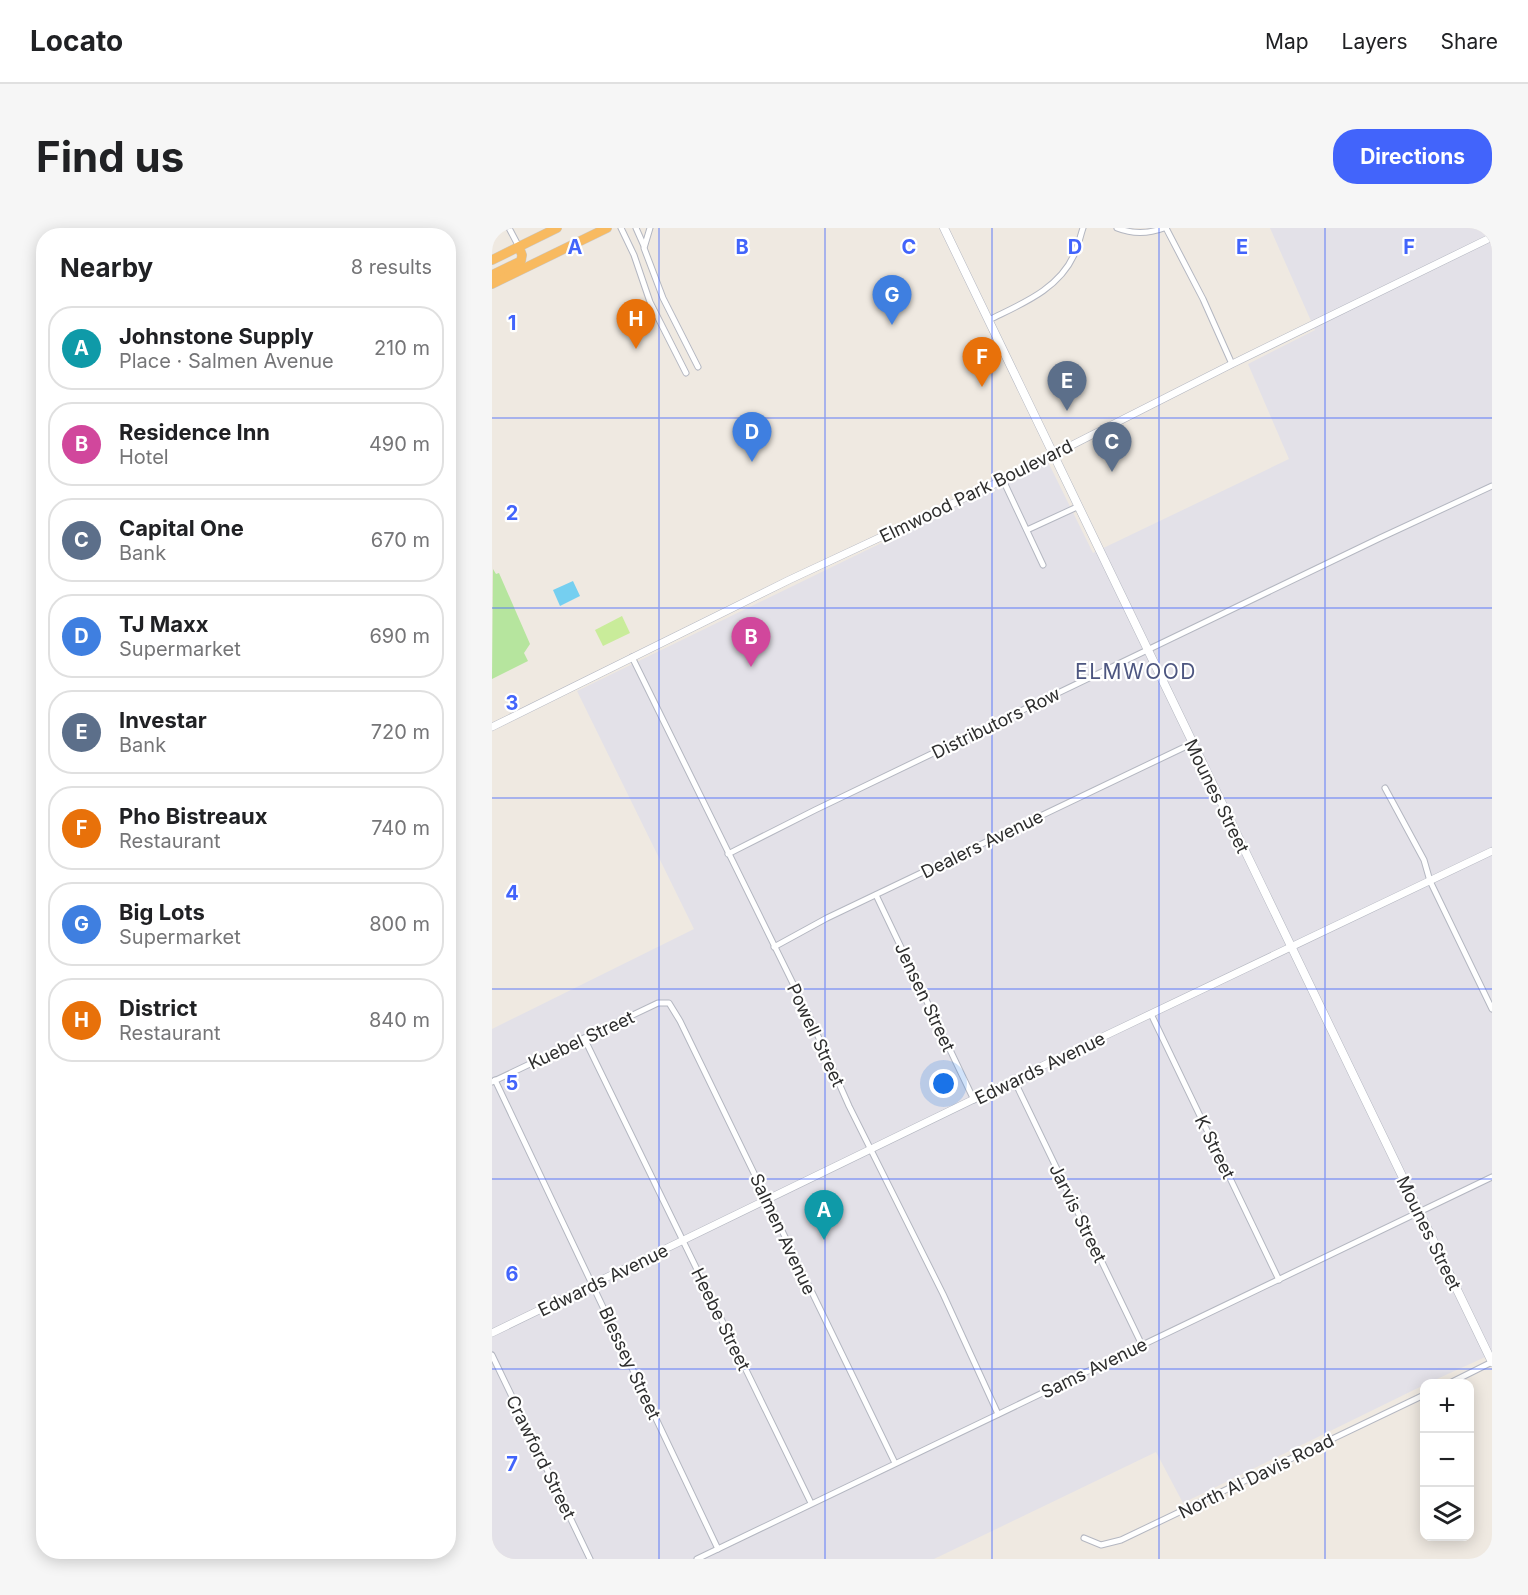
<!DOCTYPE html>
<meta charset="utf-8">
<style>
body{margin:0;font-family:Inter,sans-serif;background:#f6f6f6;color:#202124}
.controls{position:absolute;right:18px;bottom:18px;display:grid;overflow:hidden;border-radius:12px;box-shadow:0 3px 15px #0003}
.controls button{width:54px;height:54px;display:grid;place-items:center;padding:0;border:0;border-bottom:2px solid #e0e0e0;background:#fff;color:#202124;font:30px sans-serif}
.you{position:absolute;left:452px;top:856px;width:21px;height:21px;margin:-15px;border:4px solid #fff;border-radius:50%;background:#1a73e8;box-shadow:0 0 0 9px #1a73e833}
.badge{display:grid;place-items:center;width:39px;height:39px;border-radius:50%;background:#4264fb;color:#fff;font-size:20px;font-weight:700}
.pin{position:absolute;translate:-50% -50px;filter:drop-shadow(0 2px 3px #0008)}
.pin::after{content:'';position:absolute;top:32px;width:21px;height:18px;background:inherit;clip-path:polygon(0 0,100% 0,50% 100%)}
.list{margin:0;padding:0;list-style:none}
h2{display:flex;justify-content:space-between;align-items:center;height:78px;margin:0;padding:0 24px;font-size:26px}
h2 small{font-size:20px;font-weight:400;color:#757577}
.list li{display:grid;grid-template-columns:39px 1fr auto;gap:18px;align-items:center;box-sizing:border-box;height:84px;margin:0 12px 12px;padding:0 12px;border:2px solid #e0e0e0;border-radius:24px}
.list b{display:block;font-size:22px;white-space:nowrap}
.list p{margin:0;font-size:20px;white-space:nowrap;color:#757577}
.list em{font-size:20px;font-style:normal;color:#757577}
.icon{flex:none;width:33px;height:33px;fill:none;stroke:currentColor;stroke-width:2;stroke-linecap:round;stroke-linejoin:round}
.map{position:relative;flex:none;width:1000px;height:1331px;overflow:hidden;border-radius:24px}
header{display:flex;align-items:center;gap:36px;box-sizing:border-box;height:84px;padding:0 30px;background:#fff;border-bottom:2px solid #e0e0e0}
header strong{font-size:28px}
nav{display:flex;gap:33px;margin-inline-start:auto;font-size:21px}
.intro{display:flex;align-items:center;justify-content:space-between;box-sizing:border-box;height:144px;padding:0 36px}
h1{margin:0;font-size:42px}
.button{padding:15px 27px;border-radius:24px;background:#4264fb;color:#fff;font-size:21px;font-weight:700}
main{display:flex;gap:36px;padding:0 36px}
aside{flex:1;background:#fff;border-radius:24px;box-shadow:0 3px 15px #0003}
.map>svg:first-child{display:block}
.industrial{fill:#e3e1e8}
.green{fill:#b6e59e}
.pitch{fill:#c9ec9a}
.water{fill:#75cff0}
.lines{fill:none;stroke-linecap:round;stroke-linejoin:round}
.minor-casing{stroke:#b4b7c1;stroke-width:7}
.tertiary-casing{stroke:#b4b7c1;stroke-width:8}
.secondary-casing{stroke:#b4b7c1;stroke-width:9}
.trunk-casing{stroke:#c9c9c9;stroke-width:10}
.minor{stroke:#fff;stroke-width:5}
.tertiary{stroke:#fff;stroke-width:7}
.secondary{stroke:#fff;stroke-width:8}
.trunk{stroke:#f8ba60;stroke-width:9}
.grid{fill:none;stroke:#4264fb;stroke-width:1.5;stroke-opacity:0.55}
.labels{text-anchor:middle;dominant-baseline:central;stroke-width:4.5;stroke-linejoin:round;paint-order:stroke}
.street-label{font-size:18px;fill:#2e2e2e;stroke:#fff}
.quarter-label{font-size:21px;letter-spacing:1.5px;fill:#4d5680;stroke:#fff}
.grid-label{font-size:20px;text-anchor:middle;font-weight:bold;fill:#4264fb;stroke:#fff;stroke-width:4.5;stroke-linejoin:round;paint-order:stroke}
</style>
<header>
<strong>Locato</strong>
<nav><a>Map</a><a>Layers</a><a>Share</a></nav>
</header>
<div class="intro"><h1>Find us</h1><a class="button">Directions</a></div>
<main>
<aside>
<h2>Nearby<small>8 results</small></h2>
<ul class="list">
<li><span class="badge" style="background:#0f9aa8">A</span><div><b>Johnstone Supply</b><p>Place · Salmen Avenue</p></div><em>210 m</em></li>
<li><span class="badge" style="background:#d1479c">B</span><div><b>Residence Inn</b><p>Hotel</p></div><em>490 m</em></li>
<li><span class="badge" style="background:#5c6f8a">C</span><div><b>Capital One</b><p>Bank</p></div><em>670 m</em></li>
<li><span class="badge" style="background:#3f7fe0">D</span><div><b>TJ Maxx</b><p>Supermarket</p></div><em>690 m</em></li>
<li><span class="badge" style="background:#5c6f8a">E</span><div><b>Investar</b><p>Bank</p></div><em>720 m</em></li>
<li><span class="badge" style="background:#e8710a">F</span><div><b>Pho Bistreaux</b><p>Restaurant</p></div><em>740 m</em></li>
<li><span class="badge" style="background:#3f7fe0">G</span><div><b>Big Lots</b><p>Supermarket</p></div><em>800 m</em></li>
<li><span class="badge" style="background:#e8710a">H</span><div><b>District</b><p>Restaurant</p></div><em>840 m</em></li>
</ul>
</aside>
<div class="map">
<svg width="1000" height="1331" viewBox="0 0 1000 1331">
<rect width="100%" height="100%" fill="#efe9e1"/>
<polygon class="industrial" points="778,0 1000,0 1000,1126 936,1155 932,1156 932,1157 691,1275 664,1224 442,1331 0,1331 0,801 202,701 85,463 556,234 601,325 797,231 756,136 823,102"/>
<polygon class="green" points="1,341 4,346 7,345 38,416 32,425 36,433 0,451"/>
<polygon class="pitch" points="130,388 138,405 111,418 103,402"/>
<polygon class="water" points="81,353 88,368 68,378 61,362"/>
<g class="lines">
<defs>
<g id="minor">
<polyline points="17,0 27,19"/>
<polyline points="129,0 142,27 158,74 194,145"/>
<polyline points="144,0 152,18"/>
<polyline points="158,0 152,20 171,70 206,139"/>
<path d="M625,0C640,6 656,6 672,0"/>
<polyline points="674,0 711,71 740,136"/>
<path d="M497,92C529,76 566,62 582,27C586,19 588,9 591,0"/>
<polyline points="511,252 551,337"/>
<polyline points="535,302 585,279"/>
<polyline points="140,429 318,790 357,878 451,1066 506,1186"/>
<polyline points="893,560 932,632 938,653 1000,781"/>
<polyline points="236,626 323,582 888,310 1000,258"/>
<polyline points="384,667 482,872"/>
<polyline points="282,719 335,690 699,516"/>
<polyline points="659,786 787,1052"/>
<polyline points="92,810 319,1275"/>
<polyline points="3,852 226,1321"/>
<polyline points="522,852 650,1117"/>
<path d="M0,854L166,775H177L188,793C261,940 330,1088 403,1235"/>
<polyline points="0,1127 98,1331"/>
<polyline points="956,1156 1000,1134"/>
<polyline points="592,1310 609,1317 629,1312 932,1167"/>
<polyline points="205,1331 1000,949"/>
</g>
<g id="tertiary">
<polyline points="0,499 297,352 511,252 740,136 1000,9"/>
<polyline points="0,1105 581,823 1000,623"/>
</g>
<path id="secondary" d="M452,0C634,378 814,757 1000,1134"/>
<g id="trunk">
<polyline points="0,32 65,0"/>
<polyline points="0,47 29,33 30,27 27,19"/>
<polyline points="0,56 115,0"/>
</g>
</defs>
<use href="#minor" class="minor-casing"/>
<use href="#tertiary" class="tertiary-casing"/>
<use href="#secondary" class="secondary-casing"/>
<use href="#trunk" class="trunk-casing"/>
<use href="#minor" class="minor"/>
<use href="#tertiary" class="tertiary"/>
<use href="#secondary" class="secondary"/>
<use href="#trunk" class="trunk"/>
</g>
<path class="grid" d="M167,0V1331M333,0V1331M500,0V1331M667,0V1331M833,0V1331M0,190H1000M0,380H1000M0,570H1000M0,761H1000M0,951H1000M0,1141H1000"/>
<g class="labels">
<g class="street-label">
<text transform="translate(484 263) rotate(-26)">Elmwood Park Boulevard</text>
<text transform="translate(504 495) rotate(-26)">Distributors Row</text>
<text transform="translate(725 568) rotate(64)">Mounes Street</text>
<text transform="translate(490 616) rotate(-26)">Dealers Avenue</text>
<text transform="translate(433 769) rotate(65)">Jensen Street</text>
<text transform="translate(324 807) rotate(65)">Powell Street</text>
<text transform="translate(89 812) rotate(-25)">Kuebel Street</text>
<text transform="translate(548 840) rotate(-26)">Edwards Avenue</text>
<text transform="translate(723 919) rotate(64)">K Street</text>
<text transform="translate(586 985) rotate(64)">Jarvis Street</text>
<text transform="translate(937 1005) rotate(64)">Mounes Street</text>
<text transform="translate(291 1006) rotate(65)">Salmen Avenue</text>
<text transform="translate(111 1052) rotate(-26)">Edwards Avenue</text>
<text transform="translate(229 1091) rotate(64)">Heebe Street</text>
<text transform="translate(138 1135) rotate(65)">Blessey Street</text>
<text transform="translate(602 1140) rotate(-26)">Sams Avenue</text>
<text transform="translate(49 1229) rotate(64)">Crawford Street</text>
<text transform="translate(764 1248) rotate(-26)">North Al Davis Road</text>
</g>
<g class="quarter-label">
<text x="644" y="443">ELMWOOD</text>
</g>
</g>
<g class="grid-label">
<text x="83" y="26">A</text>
<text x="250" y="26">B</text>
<text x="417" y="26">C</text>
<text x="583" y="26">D</text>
<text x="750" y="26">E</text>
<text x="917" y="26">F</text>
<text x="20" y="102">1</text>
<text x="20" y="292">2</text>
<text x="20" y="482">3</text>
<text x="20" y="672">4</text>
<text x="20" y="862">5</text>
<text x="20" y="1053">6</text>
<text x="20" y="1243">7</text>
</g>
</svg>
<div class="controls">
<button>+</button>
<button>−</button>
<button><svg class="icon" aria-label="layers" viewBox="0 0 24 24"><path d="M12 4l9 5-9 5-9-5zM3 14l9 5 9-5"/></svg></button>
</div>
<div class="you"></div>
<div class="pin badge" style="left:332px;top:1012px;background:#0f9aa8">A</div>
<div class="pin badge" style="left:259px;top:439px;background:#d1479c">B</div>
<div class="pin badge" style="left:620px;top:244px;background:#5c6f8a">C</div>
<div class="pin badge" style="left:260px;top:234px;background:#3f7fe0">D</div>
<div class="pin badge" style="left:575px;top:183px;background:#5c6f8a">E</div>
<div class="pin badge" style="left:490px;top:159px;background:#e8710a">F</div>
<div class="pin badge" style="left:400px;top:97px;background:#3f7fe0">G</div>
<div class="pin badge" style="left:144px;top:121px;background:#e8710a">H</div>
</div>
</main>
